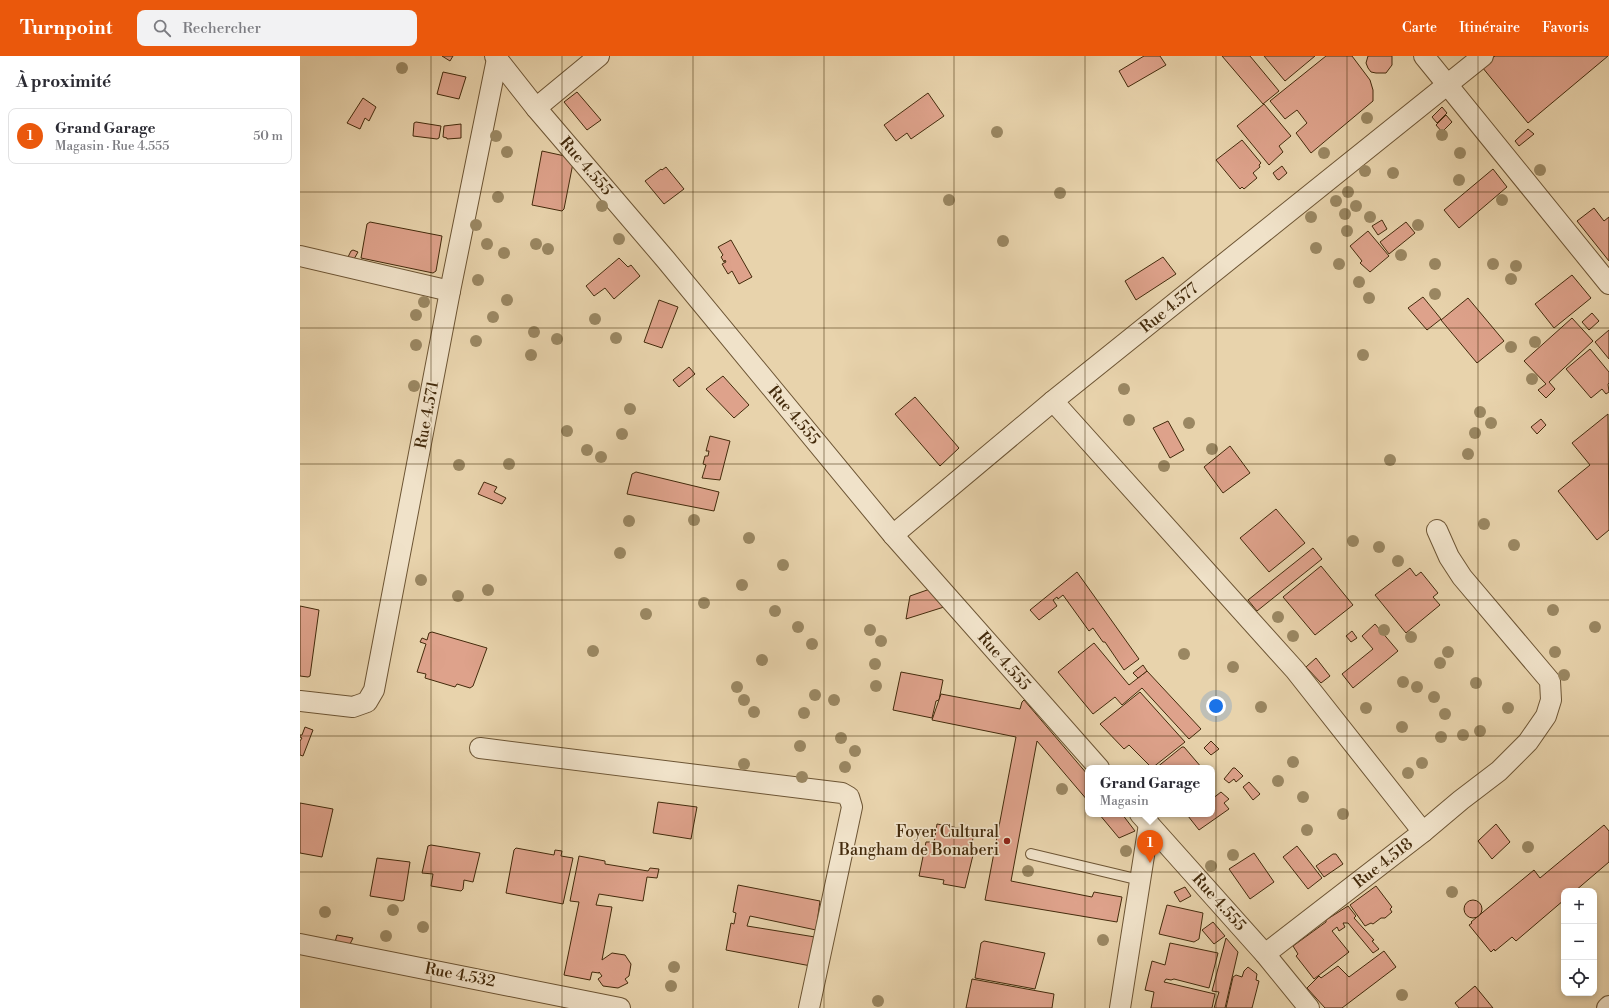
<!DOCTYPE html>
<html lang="fr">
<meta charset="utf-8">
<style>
body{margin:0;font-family:"Libre Bodoni",serif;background:#f2f2f3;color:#2b2b33}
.controls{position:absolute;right:12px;bottom:12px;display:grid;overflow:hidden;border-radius:8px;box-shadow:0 2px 6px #0003}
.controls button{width:36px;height:36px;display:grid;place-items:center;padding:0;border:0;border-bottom:1px solid #e1e1e2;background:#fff;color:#2b2b33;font:20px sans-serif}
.you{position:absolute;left:916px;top:650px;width:14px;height:14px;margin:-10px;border:3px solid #fff;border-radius:50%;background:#1a73e8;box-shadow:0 0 0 6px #1a73e833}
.badge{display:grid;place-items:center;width:26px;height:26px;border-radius:50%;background:#ea580c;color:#fff;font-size:13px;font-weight:700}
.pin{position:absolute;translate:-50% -33px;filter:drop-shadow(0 1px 2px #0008)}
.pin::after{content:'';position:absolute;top:21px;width:14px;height:12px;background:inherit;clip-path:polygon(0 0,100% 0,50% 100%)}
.popup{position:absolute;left:785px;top:709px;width:130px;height:52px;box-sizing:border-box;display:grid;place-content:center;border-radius:8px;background:#fff;filter:drop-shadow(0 1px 3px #0005);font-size:13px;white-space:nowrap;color:#7c7c81}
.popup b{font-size:15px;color:#2b2b33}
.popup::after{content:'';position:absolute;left:50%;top:100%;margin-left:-8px;border:8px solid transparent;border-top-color:#fff}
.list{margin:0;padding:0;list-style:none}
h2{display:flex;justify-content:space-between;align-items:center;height:52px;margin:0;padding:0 16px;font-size:17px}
h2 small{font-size:13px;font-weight:400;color:#7c7c81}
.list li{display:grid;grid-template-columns:26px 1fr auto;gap:12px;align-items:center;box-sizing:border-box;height:56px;margin:0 8px 8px;padding:0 8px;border:1px solid #e1e1e2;border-radius:8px}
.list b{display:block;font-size:15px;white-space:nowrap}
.list p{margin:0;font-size:13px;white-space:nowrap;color:#7c7c81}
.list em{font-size:13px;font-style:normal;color:#7c7c81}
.icon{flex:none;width:22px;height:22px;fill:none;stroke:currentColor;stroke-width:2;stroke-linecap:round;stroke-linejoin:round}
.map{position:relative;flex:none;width:1309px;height:952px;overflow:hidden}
header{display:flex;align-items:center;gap:24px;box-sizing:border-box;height:56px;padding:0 20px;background:#ea580c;color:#fff}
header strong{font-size:19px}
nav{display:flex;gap:22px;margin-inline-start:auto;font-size:14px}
.search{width:280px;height:36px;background:#f2f2f3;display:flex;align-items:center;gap:10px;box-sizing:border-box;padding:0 14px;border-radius:8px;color:#7c7c81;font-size:15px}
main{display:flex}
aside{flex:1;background:#fff}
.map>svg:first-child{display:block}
.building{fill:#dea28b;stroke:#442b0c}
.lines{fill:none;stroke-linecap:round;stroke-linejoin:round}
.service-casing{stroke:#6d5534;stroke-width:12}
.minor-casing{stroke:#6d5534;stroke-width:22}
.service{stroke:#f0e2c9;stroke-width:10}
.minor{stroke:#f0e2c9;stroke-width:20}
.tree{fill:#9a8762}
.grid{fill:none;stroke:#442b0c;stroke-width:1;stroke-opacity:0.55}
.poi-dot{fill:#8f2418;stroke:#f0e2c9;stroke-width:1.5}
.labels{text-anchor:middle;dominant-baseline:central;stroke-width:3.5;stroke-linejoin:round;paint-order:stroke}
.street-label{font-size:16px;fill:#442b0c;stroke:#f0e2c9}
.poi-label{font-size:16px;fill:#442b0c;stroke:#f0e2c9;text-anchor:end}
</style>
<header>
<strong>Turnpoint</strong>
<div class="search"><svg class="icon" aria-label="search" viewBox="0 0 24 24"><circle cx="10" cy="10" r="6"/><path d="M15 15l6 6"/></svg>Rechercher</div>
<nav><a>Carte</a><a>Itinéraire</a><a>Favoris</a></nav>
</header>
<main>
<aside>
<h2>À proximité<small></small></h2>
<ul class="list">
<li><span class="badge">1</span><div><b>Grand Garage</b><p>Magasin · Rue 4.555</p></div><em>50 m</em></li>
</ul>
</aside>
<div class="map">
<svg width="1309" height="952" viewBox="0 0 1309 952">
<rect width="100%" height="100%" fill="#e8d3ac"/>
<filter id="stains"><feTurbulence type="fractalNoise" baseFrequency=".005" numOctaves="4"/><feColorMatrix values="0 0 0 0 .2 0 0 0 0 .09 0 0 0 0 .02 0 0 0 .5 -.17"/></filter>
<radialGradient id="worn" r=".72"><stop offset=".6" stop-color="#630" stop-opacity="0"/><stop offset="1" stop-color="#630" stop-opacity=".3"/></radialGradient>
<g class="building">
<polygon points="142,0 153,0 150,5"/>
<polygon points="844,0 860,0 866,9 828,31 819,15"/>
<polygon points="922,0 950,0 979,35 963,48"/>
<polygon points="964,0 1015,0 985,25"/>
<polygon points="1026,0 1052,0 1070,24 1073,34 1073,45 1011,97 996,77 1007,67 997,54 985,63 970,45"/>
<polygon points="1068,0 1092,0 1092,9 1086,17 1076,17 1071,16 1068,12 1066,7"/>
<polygon points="1195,0 1308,0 1228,67 1182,11"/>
<polygon points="143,16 166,21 159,43 137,38"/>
<polygon points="277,36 301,64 287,74 264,46"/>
<polygon points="628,37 644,60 611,83 607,77 596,85 584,69"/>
<polygon points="63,42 76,51 69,65 65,62 60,73 47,67"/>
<polygon points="964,48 991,80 979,90 983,96 969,109 937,70"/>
<polygon points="1142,51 1147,57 1137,67 1132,61"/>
<polygon points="1146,59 1152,66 1142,76 1136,69"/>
<polygon points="116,66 141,70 139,82 137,83 113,80 114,67"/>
<polygon points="161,68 161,82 147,83 147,82 143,81 144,70"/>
<polygon points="1228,73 1234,78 1219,90 1215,85"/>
<polygon points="942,84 961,107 959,109 960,111 953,117 957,122 944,133 942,131 940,133 916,104"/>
<polygon points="242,95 274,102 264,153 262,155 232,149"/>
<polygon points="982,110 987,117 979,124 977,123 973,117"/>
<polygon points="366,111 384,133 364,148 345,125 361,113 362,114"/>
<polygon points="1193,113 1207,131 1159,172 1144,154"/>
<polygon points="1294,152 1304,165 1309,161 1309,205 1277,165"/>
<polygon points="1082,164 1087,173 1078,179 1072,170"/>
<polygon points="70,166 142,180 136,215 133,217 61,202 67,168"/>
<polygon points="1106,166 1115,177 1089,198 1080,186"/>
<polygon points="1068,175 1089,200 1070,216 1060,207 1062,205 1050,190"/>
<polygon points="431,184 452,221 439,228 432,215 428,218 422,208 426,206 425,204 424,206 421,201 423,199 418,191"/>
<polygon points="53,194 58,196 54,203 48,201 51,195"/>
<polygon points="863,201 876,218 836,244 825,225"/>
<polygon points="319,202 328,211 331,209 340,220 314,243 305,232 294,240 286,230"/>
<polygon points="1272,219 1291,242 1254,272 1235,248"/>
<polygon points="1123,241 1141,263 1127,274 1108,252"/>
<polygon points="1168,242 1204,285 1177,307 1141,264"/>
<polygon points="359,244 378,251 362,292 344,286"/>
<polygon points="1292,257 1299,265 1289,274 1282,266"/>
<polygon points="1272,262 1293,285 1249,326 1255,333 1246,342 1238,334 1246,328 1224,305"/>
<polygon points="1309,274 1309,303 1295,286"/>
<polygon points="1290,293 1309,316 1309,327 1308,328 1309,336 1306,338 1302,333 1291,342 1266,313"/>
<polygon points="389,311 395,318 379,331 373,324"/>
<polygon points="423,320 449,349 434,362 406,333"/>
<polygon points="615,341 659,392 640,410 595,358"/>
<polygon points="1308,358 1309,474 1297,484 1258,435 1290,409 1272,387"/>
<polygon points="1241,363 1246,369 1237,378 1231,371"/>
<polygon points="868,365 884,394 870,402 853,372"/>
<polygon points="410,380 430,385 420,424 402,422 406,409 403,408 405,400 408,400 409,395 406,395"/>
<polygon points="930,390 950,417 923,437 904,411"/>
<polygon points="336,416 419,436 414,455 327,438 332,418"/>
<polygon points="184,426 197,431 194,436 206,442 202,448 178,438"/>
<polygon points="976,453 1005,487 969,516 940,482"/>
<polygon points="1013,492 1022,503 957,555 948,544"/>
<polygon points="1021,510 1053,549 1015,579 983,541"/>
<polygon points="1110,512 1116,520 1121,516 1138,537 1133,541 1140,549 1106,577 1075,539"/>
<polygon points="777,516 839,603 824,614 805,586 803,586 793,572 789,575 763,539 758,543 757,541 753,544 757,550 739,564 730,554"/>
<polygon points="630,533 644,551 606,563 610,540"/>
<polygon points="0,550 19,554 10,620 8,621 0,620"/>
<polygon points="1075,568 1098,595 1053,632 1042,618 1073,593 1062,580"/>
<polygon points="1052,575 1057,582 1051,586 1046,580"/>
<polygon points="132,576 187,592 173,630 170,632 157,628 155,631 125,622 126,618 117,616 126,588 120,586 122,582 127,584 129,577"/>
<polygon points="794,587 829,629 847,615 901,673 889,683 842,632 822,649 815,641 793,658 758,616"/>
<polygon points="1016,602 1030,620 1021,627 1006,611"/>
<polygon points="843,609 847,615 838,622 833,617"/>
<polygon points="601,616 643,624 639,644 636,645 632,662 593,654"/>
<polygon points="840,636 885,686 852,712 829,689 824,693 800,668"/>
<polygon points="641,638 720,653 722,646 724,644 788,719 788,745 737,685 711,825 792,841 794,836 822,841 817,866 685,844 716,681 632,664"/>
<polygon points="5,671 13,674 3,700 0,699 0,685 2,682 0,681 0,679 2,679"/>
<polygon points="911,685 919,693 911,699 904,692"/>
<polygon points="882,691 884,691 902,712 856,712"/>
<polygon points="933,712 935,712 943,720 936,726 934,723 929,727 924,723"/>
<polygon points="949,726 960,738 953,744 943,731"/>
<polygon points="921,736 929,743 924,747 929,753 899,774 888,760 891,758 912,758 912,743"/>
<polygon points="358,746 397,751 391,783 353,777"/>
<polygon points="0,747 33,753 22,801 0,797"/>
<polygon points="799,758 822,758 835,775 819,782"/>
<polygon points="637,768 674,775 671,795 674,795 665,832 643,828 644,824 619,820 626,786 634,786"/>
<polygon points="1196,768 1210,786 1192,803 1178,785"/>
<polygon points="1304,769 1309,775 1309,806 1275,835 1264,835 1264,844 1216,885 1212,881 1195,895 1194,893 1191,896 1169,869 1172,867 1171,866 1234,814 1240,822"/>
<polygon points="131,789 180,797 173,826 164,824 163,833 161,835 131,830 133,818 122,817 128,790"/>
<polygon points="997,790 1022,822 1008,833 983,801"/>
<polygon points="216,792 254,799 255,794 262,795 261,800 273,802 263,848 206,837 214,794"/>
<polygon points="954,797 974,826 950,843 929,813"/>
<polygon points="1033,798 1036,798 1043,808 1024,821 1016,810"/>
<polygon points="279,800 305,805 305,808 348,815 350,812 359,813 357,822 347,821 343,845 299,838 296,849 312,851 302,904 312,897 325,899 331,908 329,920 325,923 328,927 318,932 303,930 298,923 302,920 299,916 299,917 292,916 290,924 264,919 279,846 270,845"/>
<polygon points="77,802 110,806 104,844 102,845 70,840"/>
<polygon points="438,829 520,845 516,874 450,860 447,870 515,881 511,910 426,894 431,867 434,868 436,857 433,856"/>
<polygon points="1076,830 1092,851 1090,853 1092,856 1085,862 1081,862 1073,868 1071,867 1065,870 1050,849"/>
<polygon points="885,831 891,840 880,846 874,836"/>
<circle cx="1173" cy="853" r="9"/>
<polygon points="867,849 903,857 899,883 894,886 859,878"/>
<polygon points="1048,850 1056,860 1054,862 1074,884 1072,885 1079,893 1073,897 1048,867 1043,867 1045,871 1039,875 1037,871 1032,875 1049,896 1014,923 996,900 998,898 993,890 1026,866 1026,864"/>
<polygon points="913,866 925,880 914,888 902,874"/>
<polygon points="37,879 53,882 49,890 35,886"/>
<polygon points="926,882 938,896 925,952 914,952 919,936 912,935"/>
<polygon points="684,885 745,897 735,933 675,922 681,887"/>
<polygon points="870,887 918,897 909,932 874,923 871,924 866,923 864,926 915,938 912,952 851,952 854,936 845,934 852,905 865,909"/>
<polygon points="1084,895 1096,911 1042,952 1025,952 1007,932 1019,920 1021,922 1038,910 1049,921"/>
<polygon points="948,911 957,918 956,924 959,925 952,952 926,952 933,921 936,919 942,921 944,915"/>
<polygon points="672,923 754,938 752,952 666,952"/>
<polygon points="1175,930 1193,952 1159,952 1155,947"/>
</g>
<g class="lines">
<defs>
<polyline id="service" points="731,798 840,824"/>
<g id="minor">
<polyline points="195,0 236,52 366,204 593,479 799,712"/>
<polyline points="1124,0 1309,228"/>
<polyline points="236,52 299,0"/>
<polyline points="0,200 150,235"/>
<polyline points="753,345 995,614 1123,776"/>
<polyline points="593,479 753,345 1183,0"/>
<polyline points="0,645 53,651 67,646 74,634 150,235 197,3"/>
<polyline points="180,692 542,737 549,741 552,751 509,952"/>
<polyline points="840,758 965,898 1009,952"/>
<polyline points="0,888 320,952"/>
<polyline points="965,898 1123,776 1161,744 1199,715 1228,686 1246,660 1251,644 1250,625 1162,521 1149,501 1137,474"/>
<polyline points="820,952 849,768"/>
<polyline points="1307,952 1309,950"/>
</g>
</defs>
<use href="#service" class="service-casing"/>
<use href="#minor" class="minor-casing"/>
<use href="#service" class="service"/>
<use href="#minor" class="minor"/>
</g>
<g class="tree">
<circle cx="102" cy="12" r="6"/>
<circle cx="1067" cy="62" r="6"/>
<circle cx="697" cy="76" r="6"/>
<circle cx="1142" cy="79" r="6"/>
<circle cx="196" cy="80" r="6"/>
<circle cx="207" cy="96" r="6"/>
<circle cx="1024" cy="97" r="6"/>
<circle cx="1160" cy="97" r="6"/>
<circle cx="1240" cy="114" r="6"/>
<circle cx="1065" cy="115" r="6"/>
<circle cx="1093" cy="117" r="6"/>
<circle cx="1159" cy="124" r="6"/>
<circle cx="1048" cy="136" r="6"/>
<circle cx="760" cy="137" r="6"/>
<circle cx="198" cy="141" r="6"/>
<circle cx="649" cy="144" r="6"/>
<circle cx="1202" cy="144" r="6"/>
<circle cx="1036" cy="145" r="6"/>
<circle cx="302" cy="150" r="6"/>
<circle cx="1056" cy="150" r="6"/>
<circle cx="1045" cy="158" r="6"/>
<circle cx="1011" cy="161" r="6"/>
<circle cx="1070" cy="161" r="6"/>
<circle cx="176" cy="169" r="6"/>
<circle cx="1118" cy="169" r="6"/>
<circle cx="1047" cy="175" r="6"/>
<circle cx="319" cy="183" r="6"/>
<circle cx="703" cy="185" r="6"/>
<circle cx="187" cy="188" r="6"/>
<circle cx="236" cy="188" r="6"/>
<circle cx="1016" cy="192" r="6"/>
<circle cx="248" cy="193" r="6"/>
<circle cx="204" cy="197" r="6"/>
<circle cx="1101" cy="199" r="6"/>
<circle cx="1039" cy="208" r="6"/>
<circle cx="1135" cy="208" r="6"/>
<circle cx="1193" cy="208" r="6"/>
<circle cx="1216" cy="210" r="6"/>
<circle cx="1211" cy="223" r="6"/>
<circle cx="178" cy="224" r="6"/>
<circle cx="1059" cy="226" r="6"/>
<circle cx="1135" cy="238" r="6"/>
<circle cx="1069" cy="242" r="6"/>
<circle cx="207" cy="244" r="6"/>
<circle cx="124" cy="246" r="6"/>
<circle cx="116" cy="259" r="6"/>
<circle cx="193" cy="261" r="6"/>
<circle cx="295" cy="263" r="6"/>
<circle cx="234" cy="276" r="6"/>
<circle cx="316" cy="282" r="6"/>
<circle cx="257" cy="283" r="6"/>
<circle cx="176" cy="285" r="6"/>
<circle cx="1235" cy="286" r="6"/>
<circle cx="116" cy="289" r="6"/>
<circle cx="1211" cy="291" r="6"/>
<circle cx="231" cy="299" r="6"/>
<circle cx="1063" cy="299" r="6"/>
<circle cx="1232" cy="323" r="6"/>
<circle cx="114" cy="330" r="6"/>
<circle cx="824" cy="333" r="6"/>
<circle cx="330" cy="353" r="6"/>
<circle cx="1180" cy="356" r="6"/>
<circle cx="829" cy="364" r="6"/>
<circle cx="889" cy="367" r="6"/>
<circle cx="1191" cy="367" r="6"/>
<circle cx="267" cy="375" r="6"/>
<circle cx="1175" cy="377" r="6"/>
<circle cx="322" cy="378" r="6"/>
<circle cx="912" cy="393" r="6"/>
<circle cx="287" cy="394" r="6"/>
<circle cx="1168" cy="398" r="6"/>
<circle cx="301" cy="401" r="6"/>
<circle cx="1090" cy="404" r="6"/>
<circle cx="209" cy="408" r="6"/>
<circle cx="159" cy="409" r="6"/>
<circle cx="864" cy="410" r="6"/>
<circle cx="394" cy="464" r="6"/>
<circle cx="329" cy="465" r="6"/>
<circle cx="1184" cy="468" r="6"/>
<circle cx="449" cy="482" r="6"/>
<circle cx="1053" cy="485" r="6"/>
<circle cx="1214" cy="489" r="6"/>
<circle cx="1079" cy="491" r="6"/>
<circle cx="320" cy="497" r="6"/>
<circle cx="1098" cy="505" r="6"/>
<circle cx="483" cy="509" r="6"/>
<circle cx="121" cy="524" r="6"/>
<circle cx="442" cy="529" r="6"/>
<circle cx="188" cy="534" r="6"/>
<circle cx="158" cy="540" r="6"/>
<circle cx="404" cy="547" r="6"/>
<circle cx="1253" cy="554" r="6"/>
<circle cx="475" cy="555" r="6"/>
<circle cx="346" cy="558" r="6"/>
<circle cx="978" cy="561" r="6"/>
<circle cx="498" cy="571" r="6"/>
<circle cx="1295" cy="571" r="6"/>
<circle cx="570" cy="574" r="6"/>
<circle cx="1084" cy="574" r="6"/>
<circle cx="993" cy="580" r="6"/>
<circle cx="1111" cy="581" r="6"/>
<circle cx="581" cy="585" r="6"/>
<circle cx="512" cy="588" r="6"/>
<circle cx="293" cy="595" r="6"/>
<circle cx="1148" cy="596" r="6"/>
<circle cx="1255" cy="596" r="6"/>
<circle cx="884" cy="598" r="6"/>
<circle cx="462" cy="604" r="6"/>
<circle cx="1140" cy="607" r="6"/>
<circle cx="575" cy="608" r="6"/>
<circle cx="933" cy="611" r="6"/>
<circle cx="1264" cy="619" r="6"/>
<circle cx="1103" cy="626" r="6"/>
<circle cx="1176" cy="627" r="6"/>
<circle cx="576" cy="630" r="6"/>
<circle cx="437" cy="631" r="6"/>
<circle cx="1117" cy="631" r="6"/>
<circle cx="515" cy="639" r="6"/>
<circle cx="1134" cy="641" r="6"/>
<circle cx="444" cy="644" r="6"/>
<circle cx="534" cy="644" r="6"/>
<circle cx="961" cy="651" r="6"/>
<circle cx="1066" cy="652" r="6"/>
<circle cx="1208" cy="652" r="6"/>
<circle cx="454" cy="656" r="6"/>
<circle cx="504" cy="657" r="6"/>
<circle cx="1145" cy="658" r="6"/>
<circle cx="1102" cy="671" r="6"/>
<circle cx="1180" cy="675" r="6"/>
<circle cx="1163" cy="679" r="6"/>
<circle cx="1141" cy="681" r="6"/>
<circle cx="541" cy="682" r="6"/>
<circle cx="500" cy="690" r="6"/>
<circle cx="555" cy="695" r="6"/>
<circle cx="993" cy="706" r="6"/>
<circle cx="1122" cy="707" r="6"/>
<circle cx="444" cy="708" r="6"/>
<circle cx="545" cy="711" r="6"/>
<circle cx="1108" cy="717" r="6"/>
<circle cx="502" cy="721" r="6"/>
<circle cx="978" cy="725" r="6"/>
<circle cx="762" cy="733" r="6"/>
<circle cx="1003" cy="741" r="6"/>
<circle cx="1043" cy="758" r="6"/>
<circle cx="1007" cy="774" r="6"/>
<circle cx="1228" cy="791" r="6"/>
<circle cx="826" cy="795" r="6"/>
<circle cx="933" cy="799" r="6"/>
<circle cx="911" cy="810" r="6"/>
<circle cx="728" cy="815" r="6"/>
<circle cx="1152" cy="836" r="6"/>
<circle cx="93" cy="854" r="6"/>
<circle cx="25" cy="856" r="6"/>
<circle cx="123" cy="871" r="6"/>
<circle cx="86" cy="880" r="6"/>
<circle cx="803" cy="884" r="6"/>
<circle cx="374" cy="911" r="6"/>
<circle cx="371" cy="930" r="6"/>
<circle cx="1102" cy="939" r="6"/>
<circle cx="578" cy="945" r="6"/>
</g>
<path class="grid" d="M131,0V952M262,0V952M393,0V952M524,0V952M654,0V952M785,0V952M916,0V952M1047,0V952M1178,0V952M0,136H1309M0,272H1309M0,408H1309M0,544H1309M0,680H1309M0,816H1309"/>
<circle class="poi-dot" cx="707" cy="785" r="4"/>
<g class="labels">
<g class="street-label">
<text transform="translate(286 110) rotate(49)">Rue 4.555</text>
<text transform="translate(869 252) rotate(-39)">Rue 4.577</text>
<text transform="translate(127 359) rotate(-79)">Rue 4.571</text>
<text transform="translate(494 359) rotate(50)">Rue 4.555</text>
<text transform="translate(704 605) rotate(49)">Rue 4.555</text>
<text transform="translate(1083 807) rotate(-38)">Rue 4.518</text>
<text transform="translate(919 846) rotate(48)">Rue 4.555</text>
<text transform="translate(160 919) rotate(11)">Rue 4.532</text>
</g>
<g class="poi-label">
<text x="699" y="776">Foyer Cultural<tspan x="699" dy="18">Bangham de Bonaberi</tspan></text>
</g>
</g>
<rect width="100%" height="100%" filter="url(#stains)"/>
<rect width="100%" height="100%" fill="url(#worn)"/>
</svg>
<div class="controls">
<button>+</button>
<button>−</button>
<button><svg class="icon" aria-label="locate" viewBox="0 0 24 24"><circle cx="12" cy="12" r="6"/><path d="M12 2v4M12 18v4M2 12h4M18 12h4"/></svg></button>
</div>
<div class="you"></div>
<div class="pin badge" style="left:850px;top:807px">1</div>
<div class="popup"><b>Grand Garage</b>Magasin</div>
</div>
</main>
